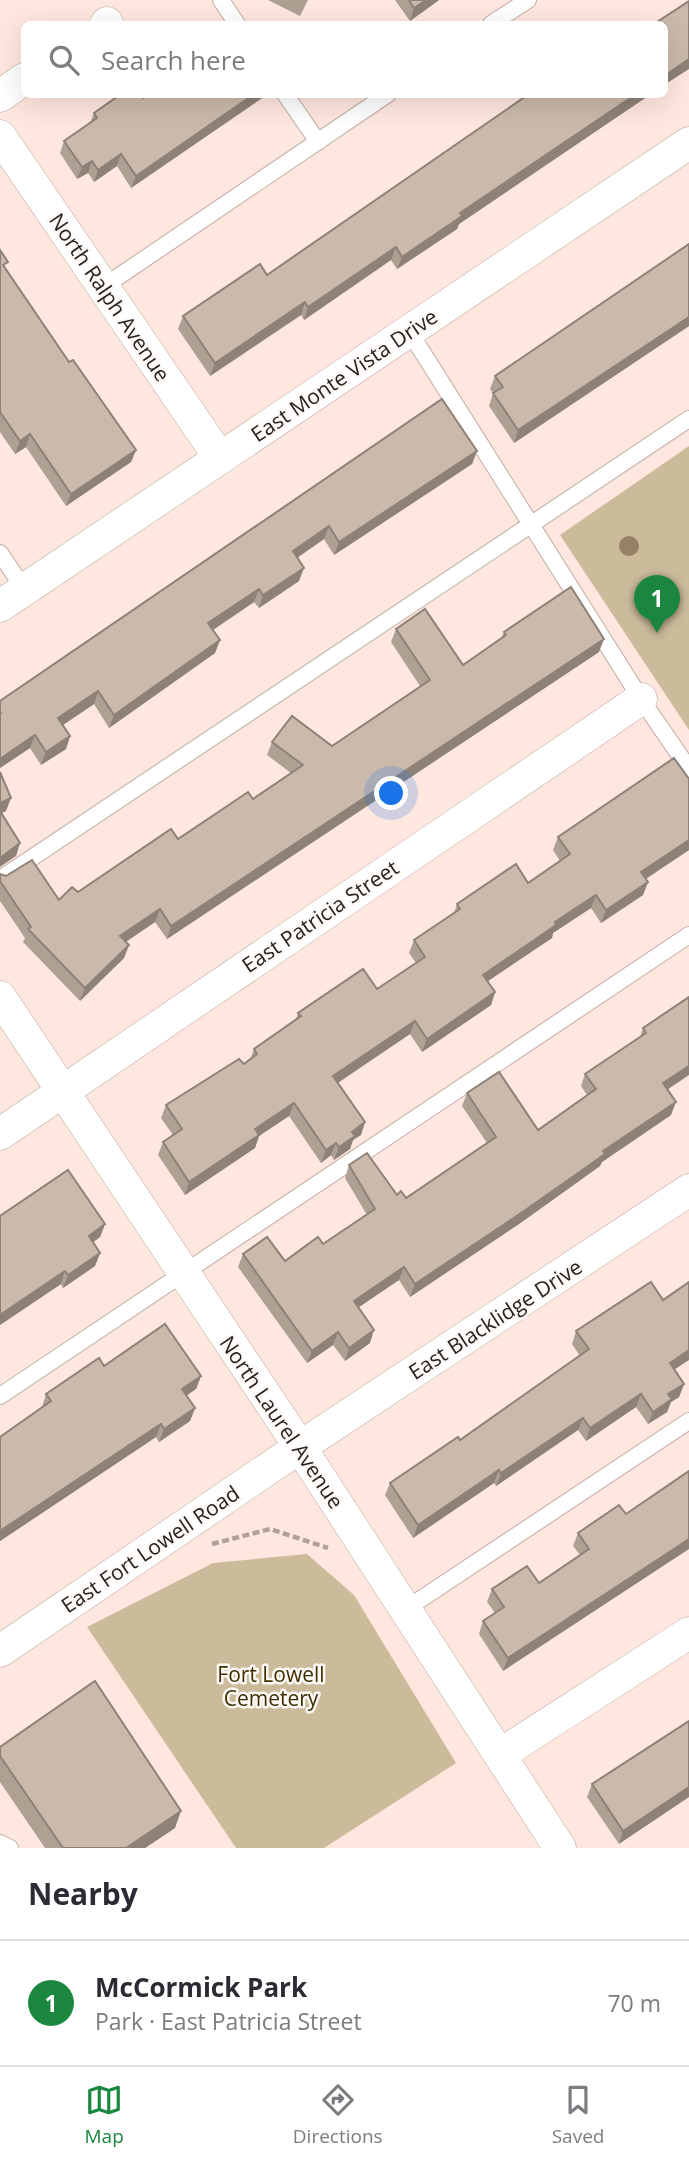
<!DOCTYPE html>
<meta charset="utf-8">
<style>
body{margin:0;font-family:"Open Sans",sans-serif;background:#f2f2f3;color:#2b2b33}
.you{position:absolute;left:392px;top:794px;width:24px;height:24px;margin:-18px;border:5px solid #fff;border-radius:50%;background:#1a73e8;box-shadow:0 0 0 10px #1a73e833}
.badge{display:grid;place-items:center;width:46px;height:46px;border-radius:50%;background:#1b873e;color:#fff;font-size:23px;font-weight:700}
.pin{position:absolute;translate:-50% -58px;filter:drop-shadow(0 2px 4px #0008)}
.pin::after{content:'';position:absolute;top:37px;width:24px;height:21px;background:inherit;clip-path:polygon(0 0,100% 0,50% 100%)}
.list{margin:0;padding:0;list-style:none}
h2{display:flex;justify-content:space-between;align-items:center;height:91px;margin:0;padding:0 28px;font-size:30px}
h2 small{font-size:23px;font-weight:400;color:#7c7c81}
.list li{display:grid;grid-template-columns:46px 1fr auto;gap:21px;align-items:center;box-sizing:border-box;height:126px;padding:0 28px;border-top:2px solid #e1e1e2}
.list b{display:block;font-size:26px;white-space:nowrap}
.list p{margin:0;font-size:23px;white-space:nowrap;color:#7c7c81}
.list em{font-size:23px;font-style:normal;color:#7c7c81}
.icon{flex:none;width:38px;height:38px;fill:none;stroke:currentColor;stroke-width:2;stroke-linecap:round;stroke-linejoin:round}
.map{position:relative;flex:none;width:689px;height:1848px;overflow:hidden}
.search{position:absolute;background:#fff;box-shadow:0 7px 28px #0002;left:21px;right:21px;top:21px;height:77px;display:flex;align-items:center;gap:18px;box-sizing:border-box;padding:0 24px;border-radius:10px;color:#7c7c81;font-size:26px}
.sheet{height:217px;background:#fff}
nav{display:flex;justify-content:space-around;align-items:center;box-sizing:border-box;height:98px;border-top:2px solid #e1e1e2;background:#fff;font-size:19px;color:#7c7c81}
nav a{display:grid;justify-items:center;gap:4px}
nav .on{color:#1b873e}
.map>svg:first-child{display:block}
.green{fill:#ccbb9b}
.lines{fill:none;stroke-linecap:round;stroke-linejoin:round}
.lane-casing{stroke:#c1aba3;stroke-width:18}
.street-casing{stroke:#c1aba3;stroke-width:33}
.path{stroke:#b2a09a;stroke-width:4.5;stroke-dasharray:7 3.5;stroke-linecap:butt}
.lane{stroke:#fff;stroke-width:16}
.street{stroke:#fff;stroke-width:32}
.tree{fill:#968164}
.wall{fill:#afa094}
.shaded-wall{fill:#8e8278}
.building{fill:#cbbaac;stroke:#8e8278;stroke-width:2}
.labels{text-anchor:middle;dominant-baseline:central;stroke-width:5;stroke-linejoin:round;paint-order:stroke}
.street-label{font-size:21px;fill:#2a221f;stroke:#fdf9f7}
.park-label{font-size:21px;fill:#412e00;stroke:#fdf9f7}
</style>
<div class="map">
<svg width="689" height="1848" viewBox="0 0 689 1848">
<rect width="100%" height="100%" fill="#fee7df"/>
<g class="green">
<polygon points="689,446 689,730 560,535"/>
<polygon points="307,1554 354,1595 456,1763 324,1848 236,1848 87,1627 213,1563"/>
</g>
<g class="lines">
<defs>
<g id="lane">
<polyline points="221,0 237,24"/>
<polyline points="491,24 528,0"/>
<polyline points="285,94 318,142"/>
<polyline points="103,287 388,94"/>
<polyline points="409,331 641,699 689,769"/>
<polyline points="0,553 24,589"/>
<polyline points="0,879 689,419"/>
<polyline points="0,1396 689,935"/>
<polyline points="406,1609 689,1421"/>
<polyline points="0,1843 10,1848"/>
</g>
<g id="street">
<polyline points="106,24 107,23"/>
<polyline points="0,96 24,79"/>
<polyline points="0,136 220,458"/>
<polyline points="0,606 689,143"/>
<polyline points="0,997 300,1447 560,1848"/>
<polyline points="0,1134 641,699"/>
<polyline points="0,1651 300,1447 689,1190"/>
<polyline points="501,1754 689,1633"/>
</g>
</defs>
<use href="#lane" class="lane-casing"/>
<use href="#street" class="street-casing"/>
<polyline class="path" points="212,1544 270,1529 328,1548"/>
<use href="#lane" class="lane"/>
<use href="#street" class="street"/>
</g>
<circle class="tree" cx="629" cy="546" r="10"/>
<g class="wall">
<polygon points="268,0 308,0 300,16"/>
<polygon points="395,0 439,0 410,21"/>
<polygon points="148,94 266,94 265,96 131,188 117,166 94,182 88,173 77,179 60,153 64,141 90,123 94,113 143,98"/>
<polygon points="525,94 651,94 459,224 457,229 397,269 391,260 304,320 301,315 210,376 178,329 183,316 267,275 524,98"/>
<polygon points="689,244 689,326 514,443 489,406 493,393 490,389 495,376"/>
<polygon points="0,250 5,268 69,362 136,450 131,462 66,506 26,447 15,454 0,432"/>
<polygon points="442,399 477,451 472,464 334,555 324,539 297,558 299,581 259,608 254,602 213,630 220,640 215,653 109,728 94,704 63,725 70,736 66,749 41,765 30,748 0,768 0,701"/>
<polygon points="396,629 463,665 501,638 504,632 599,652 167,939 155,922 126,942 129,945 124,958 80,1001 23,942 25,938 0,901 0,881 59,900 78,892 253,799 291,773 267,755 272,742 332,746 420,686 391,642"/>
<polygon points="689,779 689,850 646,879 648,882 643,895 601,923 591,908 553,933 552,938 488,981 495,992 491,1005 422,1052 410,1034 338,1082 365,1122 361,1135 353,1140 350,1149 334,1160 331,1155 321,1163 289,1116 259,1136 255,1148 185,1195 158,1155 163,1142 173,1135 161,1118 166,1105 244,1064 250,1060 254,1049 296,1019 298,1013 377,989 416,963 409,953 414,940 454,913 457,904 528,883 560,861 553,850 558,837"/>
<polygon points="689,997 668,1090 671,1115 602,1162 600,1166 519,1224 410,1297 399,1280 358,1307 370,1343 345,1361 333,1345 307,1363 238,1267 243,1254 285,1261 323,1244 367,1215 345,1178 349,1165 397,1195 406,1198 487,1143 462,1106 467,1093 538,1130 587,1095 581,1086 585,1074 640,1037 643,1028"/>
<polygon points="105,1224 100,1237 93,1242 100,1253 95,1266 63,1288 61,1284 0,1325"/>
<polygon points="576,1331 675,1369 684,1384 679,1397 671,1402 667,1412 648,1424 636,1407 586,1441 578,1430 496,1486 494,1483 413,1538 385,1495 390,1483 460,1440 580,1356 572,1344"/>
<polygon points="104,1366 201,1376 196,1389 186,1396 195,1408 190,1421 159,1442 156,1437 0,1541 0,1437 42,1408 42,1407 46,1394"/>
<polygon points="619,1505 503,1671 479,1634 483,1621 495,1613 487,1602 492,1589 539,1583 580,1555 573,1546 578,1533"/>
<polygon points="689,1721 619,1844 587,1797 592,1784"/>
<polygon points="0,1747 175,1828 145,1848 45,1848 0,1782"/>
</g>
<g class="shaded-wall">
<polygon points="426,0 439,0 410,21 414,8"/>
<polygon points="689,59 689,69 664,85 664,76"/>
<polygon points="254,94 266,94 265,96 131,188 136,176"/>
<polygon points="636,94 651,94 459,224 457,229 397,269 402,257 460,213"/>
<polygon points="121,154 117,166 94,182 98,170"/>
<polygon points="92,161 88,173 77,179 82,167"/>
<polygon points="396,247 391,260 304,320 308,307"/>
<polygon points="305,302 301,315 210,376 215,363"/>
<polygon points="689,317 689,326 514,443 518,430"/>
<polygon points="30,434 26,447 15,454 20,441"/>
<polygon points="136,450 131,462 66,506 71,494"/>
<polygon points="477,451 472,464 334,555 339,542"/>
<polygon points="329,526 324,539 288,564 293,551"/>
<polygon points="304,568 299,581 259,608 263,595"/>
<polygon points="259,589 254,602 204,636 208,623"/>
<polygon points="604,639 599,652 167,939 171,926"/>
<polygon points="220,640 215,653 109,728 114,715"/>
<polygon points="98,691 94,704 54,731 58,718"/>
<polygon points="35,735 30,748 0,768 0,759"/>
<polygon points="70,736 66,749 41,765 46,752"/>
<polygon points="11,798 6,811 0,814 0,803"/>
<polygon points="689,840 689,850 636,885 641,872"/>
<polygon points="20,843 16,856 0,867 0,858"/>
<polygon points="648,882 643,895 601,923 606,910"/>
<polygon points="596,895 591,908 553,933 552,938 479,987 483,975 555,922"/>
<polygon points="160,909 155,922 115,949 120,936"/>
<polygon points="129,945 124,958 80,1001 85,988"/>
<polygon points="495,992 491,1005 422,1052 427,1039"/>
<polygon points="415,1021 410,1034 329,1089 333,1076"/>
<polygon points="689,1066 689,1075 658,1096 663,1083"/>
<polygon points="676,1102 671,1115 602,1162 600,1166 519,1224 410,1297 415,1284 603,1151"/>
<polygon points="294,1103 289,1116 259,1136 255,1148 185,1195 189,1182 255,1129"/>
<polygon points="365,1122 361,1135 353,1140 350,1149 334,1160 339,1147 352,1132"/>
<polygon points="336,1143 331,1155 321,1163 326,1150"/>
<polygon points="105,1224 100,1237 84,1249 89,1236"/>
<polygon points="100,1253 95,1266 63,1288 68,1275"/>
<polygon points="404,1267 399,1280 349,1314 354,1301"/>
<polygon points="65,1271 61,1284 0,1325 0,1315"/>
<polygon points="374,1330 370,1343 345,1361 349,1348"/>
<polygon points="338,1332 333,1345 307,1363 312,1351"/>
<polygon points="689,1350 689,1360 666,1375 670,1363"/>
<polygon points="201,1376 196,1389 177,1402 182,1389"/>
<polygon points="684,1384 679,1397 671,1402 667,1412 648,1424 653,1412 668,1394"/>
<polygon points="641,1394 636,1407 586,1441 590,1428"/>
<polygon points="195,1408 190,1421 159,1442 164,1429"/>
<polygon points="583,1418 578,1430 496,1486 501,1473"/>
<polygon points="161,1424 156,1437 0,1541 0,1531"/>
<polygon points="499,1470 494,1483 413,1538 418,1525"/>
<polygon points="689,1539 689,1549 503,1671 508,1658"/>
<polygon points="689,1787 689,1797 619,1844 623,1831"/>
<polygon points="181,1811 175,1828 145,1848 126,1848"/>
</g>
<g class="building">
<polygon points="409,0 426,0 414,8"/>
<polygon points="689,1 689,59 664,76 664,24 654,24"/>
<polygon points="121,94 141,94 143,98 148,94 254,94 136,176 121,154 98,170 92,161 82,167 64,141 97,118 94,113"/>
<polygon points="529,94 636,94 460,213 462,216 402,257 396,247 308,307 305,302 215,363 183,316 260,264 267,275"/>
<polygon points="689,244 689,317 518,430 493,393 503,387 495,376"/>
<polygon points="0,250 8,262 3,265 69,362 73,360 136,450 71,494 30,434 20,441 0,412"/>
<polygon points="442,399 477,451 339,542 329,526 293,551 304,568 263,595 259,589 208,623 220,640 114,715 98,691 58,718 70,736 46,752 35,735 0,759 0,714 1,713 0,712 0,701"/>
<polygon points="571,587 604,639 171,926 160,909 120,936 129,945 85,988 28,929 31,927 0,881 0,874 6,876 32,860 59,900 72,887 78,892 171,829 178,839 248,792 253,799 303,765 272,742 292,716 332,746 430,680 396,629 425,609 463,665 506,635 504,632"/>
<polygon points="674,758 689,779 689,840 641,872 648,882 606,910 596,895 555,922 556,925 483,975 495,992 427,1039 415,1021 333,1076 365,1122 352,1132 355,1136 339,1147 336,1143 326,1150 294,1103 255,1129 259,1135 189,1182 163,1142 182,1129 166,1105 239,1059 244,1064 257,1054 254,1049 301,1016 298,1013 363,969 377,989 425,957 414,940 460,909 457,904 516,864 528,883 570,854 558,837"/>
<polygon points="0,772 11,798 0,803"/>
<polygon points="0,811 20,843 0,858"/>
<polygon points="689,997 689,1066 663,1083 676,1102 603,1151 605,1154 524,1211 415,1284 404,1267 354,1301 374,1330 349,1348 338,1332 312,1351 243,1254 267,1237 285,1261 318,1237 323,1244 375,1209 349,1165 367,1153 397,1195 401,1191 406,1198 496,1137 467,1093 499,1072 538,1130 596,1089 585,1074 646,1033 643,1028"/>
<polygon points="68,1170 105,1224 89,1236 100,1253 68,1275 65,1271 0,1315 0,1216"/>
<polygon points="651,1282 663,1300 689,1282 689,1350 670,1363 684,1384 668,1394 672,1399 653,1412 641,1394 590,1428 583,1418 501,1473 499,1470 418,1525 390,1483 458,1437 460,1440 589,1349 576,1331"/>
<polygon points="165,1324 201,1376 182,1389 195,1408 164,1429 161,1424 0,1531 0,1437 51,1401 46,1394 99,1358 104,1366"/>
<polygon points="689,1471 689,1539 508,1658 483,1621 504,1607 492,1589 527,1566 539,1583 589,1549 578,1533 619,1505 626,1514"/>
<polygon points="95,1681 181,1811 126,1848 63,1848 0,1756 0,1747"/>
<polygon points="689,1721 689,1787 623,1831 592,1784"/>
</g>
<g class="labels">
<g class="street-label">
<text transform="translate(110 297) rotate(56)">North Ralph Avenue</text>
<text transform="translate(344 375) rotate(-34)">East Monte Vista Drive</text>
<text transform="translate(320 916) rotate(-34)">East Patricia Street</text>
<text transform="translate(495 1319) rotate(-33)">East Blacklidge Drive</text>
<text transform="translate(282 1422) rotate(56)">North Laurel Avenue</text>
<text transform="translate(150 1549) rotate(-34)">East Fort Lowell Road</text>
</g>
<g class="park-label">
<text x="271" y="1674">Fort Lowell<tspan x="271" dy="24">Cemetery</tspan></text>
</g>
</g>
</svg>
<div class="you"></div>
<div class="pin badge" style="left:657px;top:633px">1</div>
<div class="search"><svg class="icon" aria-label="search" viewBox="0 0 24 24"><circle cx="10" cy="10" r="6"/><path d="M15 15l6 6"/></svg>Search here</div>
</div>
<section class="sheet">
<h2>Nearby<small></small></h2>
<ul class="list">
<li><span class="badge">1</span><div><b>McCormick Park</b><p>Park · East Patricia Street</p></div><em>70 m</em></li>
</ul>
</section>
<nav>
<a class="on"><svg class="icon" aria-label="map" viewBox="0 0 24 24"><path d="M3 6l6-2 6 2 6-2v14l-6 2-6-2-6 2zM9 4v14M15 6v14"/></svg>Map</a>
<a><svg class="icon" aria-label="directions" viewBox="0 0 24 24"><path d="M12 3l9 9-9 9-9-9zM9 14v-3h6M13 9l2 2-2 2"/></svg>Directions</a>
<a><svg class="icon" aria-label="saved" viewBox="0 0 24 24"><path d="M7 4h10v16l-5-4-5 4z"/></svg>Saved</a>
</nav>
